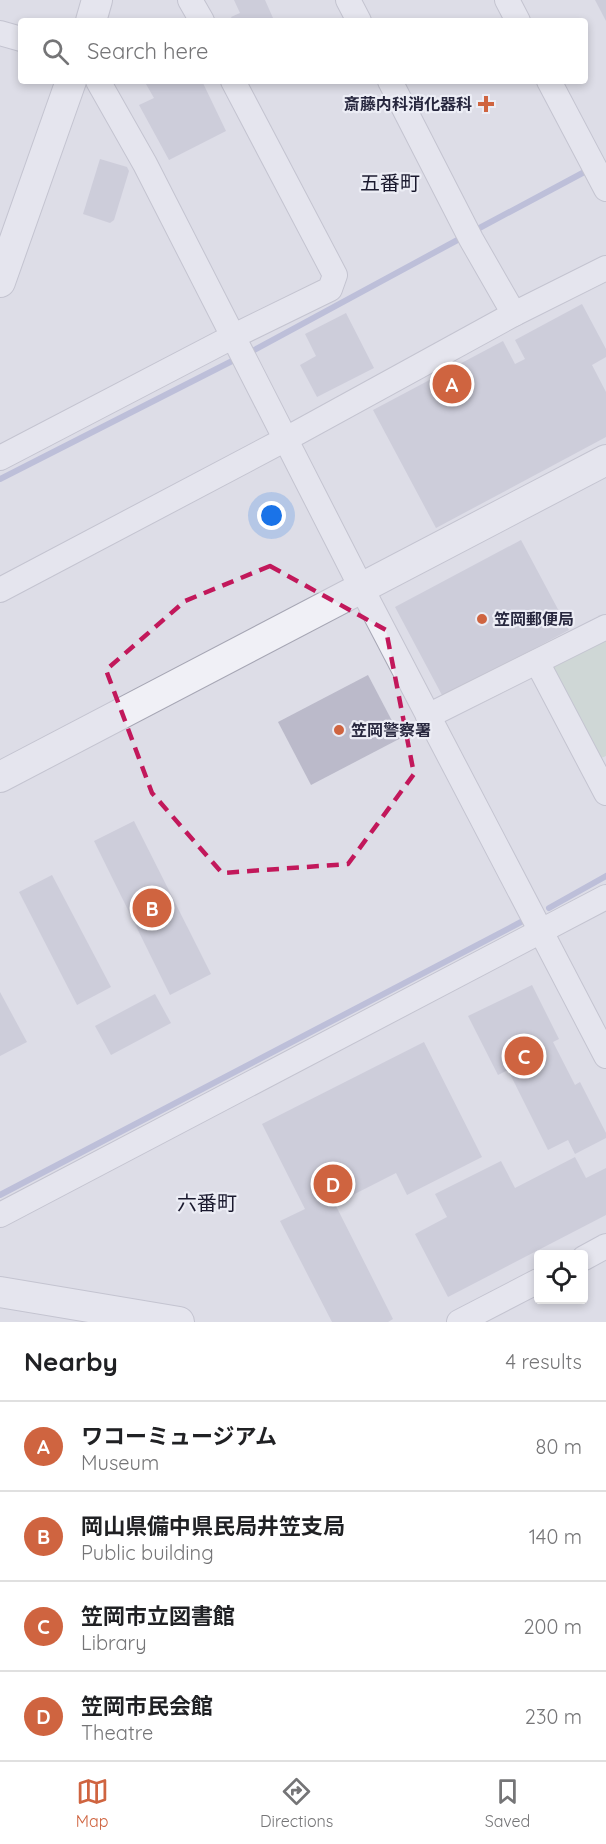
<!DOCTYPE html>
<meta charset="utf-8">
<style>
body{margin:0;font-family:Quicksand,"Noto Sans JP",sans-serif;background:#f2f2f2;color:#202124}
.controls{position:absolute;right:18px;bottom:18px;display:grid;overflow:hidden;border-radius:6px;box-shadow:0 3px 9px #0003}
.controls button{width:54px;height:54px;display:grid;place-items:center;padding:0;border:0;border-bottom:2px solid #e0e0e0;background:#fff;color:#202124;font:30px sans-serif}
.you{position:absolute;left:272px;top:516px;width:21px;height:21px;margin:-15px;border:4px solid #fff;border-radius:50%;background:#1a73e8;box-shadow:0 0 0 9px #1a73e833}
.badge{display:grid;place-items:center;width:39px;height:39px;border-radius:50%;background:#cf6440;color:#fff;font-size:20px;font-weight:700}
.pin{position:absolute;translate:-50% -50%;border:3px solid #fff;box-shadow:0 2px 6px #0006}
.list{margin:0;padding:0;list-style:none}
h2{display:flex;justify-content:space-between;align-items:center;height:78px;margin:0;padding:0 24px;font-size:26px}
h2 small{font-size:20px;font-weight:400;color:#757577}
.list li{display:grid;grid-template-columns:39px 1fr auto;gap:18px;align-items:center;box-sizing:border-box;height:90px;padding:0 24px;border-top:2px solid #e0e0e0}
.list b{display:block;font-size:22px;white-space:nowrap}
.list p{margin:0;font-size:20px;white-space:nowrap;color:#757577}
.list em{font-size:20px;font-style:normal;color:#757577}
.icon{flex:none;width:33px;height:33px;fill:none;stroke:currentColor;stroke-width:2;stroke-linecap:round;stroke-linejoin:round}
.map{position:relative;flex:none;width:606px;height:1322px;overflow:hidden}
.search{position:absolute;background:#fff;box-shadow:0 3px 9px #0003;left:18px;right:18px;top:18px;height:66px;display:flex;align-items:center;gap:15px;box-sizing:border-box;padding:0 21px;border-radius:6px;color:#757577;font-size:22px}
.sheet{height:438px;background:#fff}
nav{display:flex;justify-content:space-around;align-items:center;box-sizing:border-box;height:84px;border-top:2px solid #e0e0e0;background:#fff;font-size:16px;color:#757577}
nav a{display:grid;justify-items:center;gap:3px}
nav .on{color:#cf6440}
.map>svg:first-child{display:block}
.green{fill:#bed1c1}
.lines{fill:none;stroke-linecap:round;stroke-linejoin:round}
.stream{stroke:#979bc8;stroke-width:6}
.building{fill:#bbbaca}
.minor-casing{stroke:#a6a6b4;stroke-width:26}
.tertiary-casing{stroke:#a6a6b4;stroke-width:32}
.minor{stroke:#f0f0f6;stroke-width:24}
.tertiary{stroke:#f0f0f6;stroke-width:30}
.marked{fill:none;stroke:#c2185b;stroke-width:4.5;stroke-dasharray:12 8;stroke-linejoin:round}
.poi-dot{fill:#cf6440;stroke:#ecedf5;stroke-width:2}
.labels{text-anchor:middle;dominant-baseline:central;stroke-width:4.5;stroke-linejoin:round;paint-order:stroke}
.poi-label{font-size:16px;font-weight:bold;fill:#27273e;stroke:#ecedf5;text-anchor:start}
.quarter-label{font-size:20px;fill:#1a192e;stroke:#ecedf5}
</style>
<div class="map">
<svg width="606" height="1322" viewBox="0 0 606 1322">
<rect width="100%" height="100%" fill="#dddde7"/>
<polygon class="green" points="606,640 606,756 599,759 550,669"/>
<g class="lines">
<g class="stream">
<polyline points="472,232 590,169"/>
<polyline points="247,354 463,237"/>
<polyline points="0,479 238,358"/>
<polyline points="549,908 606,876"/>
<polyline points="0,1195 521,922"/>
</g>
</g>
<g class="building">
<polygon points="234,0 265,0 273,18 267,21 233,21 231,17 240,13"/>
<polygon points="595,0 606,0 606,21"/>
<polygon points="152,81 202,81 226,131 169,160 139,105 154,98 146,84"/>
<polygon points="100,159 127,167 129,171 114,220 110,223 83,214"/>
<polygon points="582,304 606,349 606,357 592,365 606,392 606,437 436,528 373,410 503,341 515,364 525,359 515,340"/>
<polygon points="346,313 374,368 317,397 300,365 316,356 305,334"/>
<polygon points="521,540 569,630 443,697 395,607"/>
<polygon points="368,675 401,738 311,785 278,722"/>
<polygon points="134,821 211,974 170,995 94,841"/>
<polygon points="52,875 111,987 77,1005 19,892"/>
<polygon points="532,985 559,1039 553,1042 575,1085 580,1082 606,1133 606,1138 575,1154 568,1140 548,1150 508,1070 498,1075 468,1016"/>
<polygon points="0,992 27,1042 0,1056"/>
<polygon points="155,994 171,1023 111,1055 95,1026"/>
<polygon points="424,1042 482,1157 407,1195 396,1173 335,1204 393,1319 388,1322 332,1322 280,1221 305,1209 262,1124"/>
<polygon points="575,1157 586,1178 606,1168 606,1215 448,1297 415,1234 447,1217 435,1194 501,1161 515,1188"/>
</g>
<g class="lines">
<defs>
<g id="minor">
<polyline points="190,0 202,21"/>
<polyline points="348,0 359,21"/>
<polyline points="507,0 518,21"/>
<polyline points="0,33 21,39"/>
<polyline points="98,81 145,164 362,589 606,1056"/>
<polyline points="390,81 471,239 514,314"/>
<polyline points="549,81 606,189"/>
<polyline points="0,458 234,336 330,289 335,275 233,81"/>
<polyline points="0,590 286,439 514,314 606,268"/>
<polyline points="537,662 606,793"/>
<polyline points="428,716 606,627"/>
<polyline points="0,1215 606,897"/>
<polyline points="584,1258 606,1246"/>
<polyline points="459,1322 538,1281"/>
</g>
<g id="tertiary">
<polyline points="91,21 97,0"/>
<polyline points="0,282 71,81"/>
<polyline points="0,777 606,460"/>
<polyline points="0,1292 179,1322"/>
</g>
</defs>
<use href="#minor" class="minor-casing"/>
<use href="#tertiary" class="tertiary-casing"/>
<use href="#minor" class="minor"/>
<use href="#tertiary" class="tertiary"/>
</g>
<path d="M0 0H606V1322H0ZM270,566L386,630L414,774L348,864L222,873L152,793L106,670L185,601Z" fill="#dddde7" fill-opacity=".55" fill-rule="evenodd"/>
<path class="marked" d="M270,566L386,630L414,774L348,864L222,873L152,793L106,670L185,601Z"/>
<g class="poi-dot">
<path d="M483 95h6v6h6v6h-6v6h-6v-6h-6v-6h6z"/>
<circle cx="482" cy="619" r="6"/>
<circle cx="339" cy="730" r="6"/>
</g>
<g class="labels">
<g class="poi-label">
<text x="472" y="104" text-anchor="end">斎藤内科消化器科</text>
<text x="494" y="619">笠岡郵便局</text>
<text x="351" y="730">笠岡警察署</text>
</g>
<g class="quarter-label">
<text x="390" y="182">五番町</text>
<text x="207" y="1202">六番町</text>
</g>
</g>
</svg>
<div class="controls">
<button><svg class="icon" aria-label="locate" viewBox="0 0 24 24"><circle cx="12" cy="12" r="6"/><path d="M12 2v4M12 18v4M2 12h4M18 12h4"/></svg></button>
</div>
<div class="you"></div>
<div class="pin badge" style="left:452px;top:384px">A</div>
<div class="pin badge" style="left:152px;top:908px">B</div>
<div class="pin badge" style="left:524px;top:1056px">C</div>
<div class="pin badge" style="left:333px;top:1184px">D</div>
<div class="search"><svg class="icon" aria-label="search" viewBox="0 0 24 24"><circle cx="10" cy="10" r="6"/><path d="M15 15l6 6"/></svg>Search here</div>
</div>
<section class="sheet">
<h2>Nearby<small>4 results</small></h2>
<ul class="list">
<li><span class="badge">A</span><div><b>ワコーミュージアム</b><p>Museum</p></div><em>80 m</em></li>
<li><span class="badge">B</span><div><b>岡山県備中県民局井笠支局</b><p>Public building</p></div><em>140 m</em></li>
<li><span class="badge">C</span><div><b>笠岡市立図書館</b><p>Library</p></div><em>200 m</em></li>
<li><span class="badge">D</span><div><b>笠岡市民会館</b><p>Theatre</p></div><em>230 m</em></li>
</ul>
</section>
<nav>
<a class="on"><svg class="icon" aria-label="map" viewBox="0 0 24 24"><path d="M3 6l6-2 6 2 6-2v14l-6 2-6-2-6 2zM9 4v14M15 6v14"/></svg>Map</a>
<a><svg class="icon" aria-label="directions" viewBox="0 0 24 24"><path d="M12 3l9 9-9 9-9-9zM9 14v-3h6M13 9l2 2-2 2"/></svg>Directions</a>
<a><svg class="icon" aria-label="saved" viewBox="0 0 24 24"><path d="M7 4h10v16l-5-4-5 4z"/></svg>Saved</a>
</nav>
